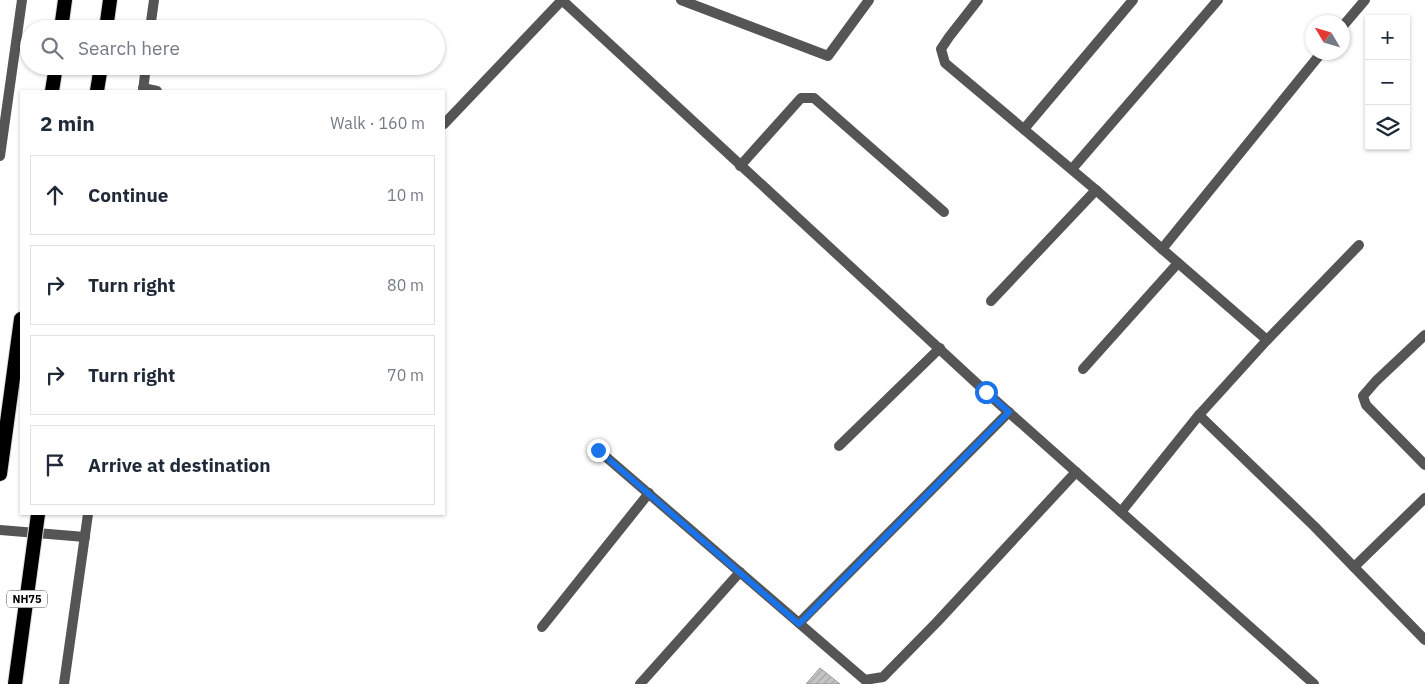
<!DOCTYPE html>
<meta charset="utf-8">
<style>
body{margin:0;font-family:"IBM Plex Sans",sans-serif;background:#f2f2f3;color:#1f2937}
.controls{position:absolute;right:15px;top:15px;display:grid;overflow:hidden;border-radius:0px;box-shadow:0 1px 4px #0004}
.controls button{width:45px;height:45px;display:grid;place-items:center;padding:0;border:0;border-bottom:1px solid #e0e1e3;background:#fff;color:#1f2937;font:25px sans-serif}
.compass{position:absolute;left:1305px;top:15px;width:45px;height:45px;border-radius:50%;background:#fff;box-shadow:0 1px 4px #0004;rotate:308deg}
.stop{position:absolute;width:15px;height:15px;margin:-11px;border:4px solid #1a73e8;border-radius:50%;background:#fff}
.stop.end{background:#1a73e8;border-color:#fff;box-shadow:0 1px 5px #0008}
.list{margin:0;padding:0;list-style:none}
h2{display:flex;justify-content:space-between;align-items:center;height:65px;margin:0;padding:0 20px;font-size:21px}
h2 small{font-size:16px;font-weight:400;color:#747a83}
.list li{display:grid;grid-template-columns:32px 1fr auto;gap:15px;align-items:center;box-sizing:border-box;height:80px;margin:0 10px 10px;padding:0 10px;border:1px solid #e0e1e3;border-radius:0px}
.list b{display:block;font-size:19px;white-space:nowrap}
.list em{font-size:16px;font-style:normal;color:#747a83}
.icon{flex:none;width:28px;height:28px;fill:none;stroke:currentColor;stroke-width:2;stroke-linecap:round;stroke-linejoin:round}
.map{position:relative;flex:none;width:1425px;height:684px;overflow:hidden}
.search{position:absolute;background:#fff;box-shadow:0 1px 4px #0004;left:20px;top:20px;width:425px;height:55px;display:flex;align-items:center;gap:12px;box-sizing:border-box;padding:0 18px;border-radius:28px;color:#747a83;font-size:19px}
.panel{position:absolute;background:#fff;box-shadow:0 1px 4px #0004;left:20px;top:90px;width:425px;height:425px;border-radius:0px}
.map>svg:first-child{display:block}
.building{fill:url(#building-hatch);stroke:#999}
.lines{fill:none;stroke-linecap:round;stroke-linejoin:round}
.trunk-casing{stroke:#dbdbdb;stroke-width:16}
.minor{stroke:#555;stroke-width:10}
.tertiary{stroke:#555;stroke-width:10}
.trunk{stroke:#000;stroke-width:14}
.trunk-bridge-casing{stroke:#dbdbdb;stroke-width:16;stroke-linecap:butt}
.trunk-bridge{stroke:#000;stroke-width:14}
.route{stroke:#1a73e8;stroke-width:6}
.labels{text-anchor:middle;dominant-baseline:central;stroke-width:4;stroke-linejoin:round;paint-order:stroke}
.shield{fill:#fff;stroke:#4c4c4c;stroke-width:1}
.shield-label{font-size:11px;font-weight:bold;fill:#000}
</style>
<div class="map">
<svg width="1425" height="684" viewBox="0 0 1425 684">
<defs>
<pattern id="building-hatch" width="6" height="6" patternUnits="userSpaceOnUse" patternTransform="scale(1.25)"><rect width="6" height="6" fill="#c4c4c4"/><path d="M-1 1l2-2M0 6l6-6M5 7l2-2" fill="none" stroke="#a7a7a7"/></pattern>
</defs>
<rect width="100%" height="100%" fill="#fff"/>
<polygon class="building" points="820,668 840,684 806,684"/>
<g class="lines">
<defs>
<g id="trunk">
<polyline points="61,29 65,0"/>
<polyline points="106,29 110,0"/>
<polyline points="52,91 56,66"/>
<polyline points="97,91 101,66"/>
<polyline points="0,474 21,319"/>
</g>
</defs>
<use href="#trunk" class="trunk-casing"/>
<g class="minor">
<polyline points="681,0 828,56 869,0"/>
<polyline points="978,0 949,37 941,49 945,63 1096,190 1162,249 1267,340"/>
<polyline points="1342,27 1365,0"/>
<polyline points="143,88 157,91"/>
<polyline points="444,124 562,0 986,392 1121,512 1199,415 1314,526 1425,640"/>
<polyline points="1024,129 1133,0"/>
<polyline points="740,166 801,98 814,98 944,212"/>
<polyline points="1072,169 1218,0"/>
<polyline points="1162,249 1322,52"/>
<polyline points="991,301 1096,190"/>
<polyline points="1425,335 1376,381 1363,396 1366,405 1425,465"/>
<polyline points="1083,369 1178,263"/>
<polyline points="1199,415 1267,340 1359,245"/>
<polyline points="839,446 940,348"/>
<polyline points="598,450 865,680 883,677 937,622 1076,472"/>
<polyline points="1121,512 1314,684"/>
<polyline points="0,530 85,537"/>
<polyline points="1354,567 1425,498"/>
<polyline points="799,623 1009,412"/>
<polyline points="542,627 649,493"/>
<polyline points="640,684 740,572"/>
</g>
<g class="tertiary">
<polyline points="150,29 154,0"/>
<polyline points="143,91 146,66"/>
<polyline points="0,156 22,0"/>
<polyline points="64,684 88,514"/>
</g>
<use href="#trunk" class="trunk"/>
<defs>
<polyline id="trunk-bridge" points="15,684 38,514"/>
</defs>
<use href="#trunk-bridge" class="trunk-bridge-casing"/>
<use href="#trunk-bridge" class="trunk-bridge"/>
</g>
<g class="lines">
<polyline class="route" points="598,450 799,624 1009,412 986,392"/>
</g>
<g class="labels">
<rect class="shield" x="7" y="590.5" width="40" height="17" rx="4"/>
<g class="shield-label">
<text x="27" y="599">NH75</text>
</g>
</g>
</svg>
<div class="controls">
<button>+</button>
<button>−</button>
<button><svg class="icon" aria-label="layers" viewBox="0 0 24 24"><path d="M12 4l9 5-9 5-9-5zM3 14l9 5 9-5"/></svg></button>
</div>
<svg class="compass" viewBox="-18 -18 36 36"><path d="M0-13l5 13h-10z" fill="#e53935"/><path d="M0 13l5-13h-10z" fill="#747a83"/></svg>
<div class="stop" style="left:986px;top:392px"></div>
<div class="stop end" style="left:598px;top:450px"></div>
<div class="search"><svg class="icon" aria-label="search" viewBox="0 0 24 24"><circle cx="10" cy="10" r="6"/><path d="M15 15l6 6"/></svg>Search here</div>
<section class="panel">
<h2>2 min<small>Walk · 160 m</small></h2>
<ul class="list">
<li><svg class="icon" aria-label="ahead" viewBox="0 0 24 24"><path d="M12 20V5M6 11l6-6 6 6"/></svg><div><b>Continue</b></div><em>10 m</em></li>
<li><svg class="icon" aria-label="right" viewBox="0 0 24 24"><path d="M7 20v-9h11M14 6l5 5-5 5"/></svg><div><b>Turn right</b></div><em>80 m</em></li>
<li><svg class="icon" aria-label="right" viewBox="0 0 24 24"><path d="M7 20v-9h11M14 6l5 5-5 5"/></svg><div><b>Turn right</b></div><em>70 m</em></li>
<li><svg class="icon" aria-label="arrive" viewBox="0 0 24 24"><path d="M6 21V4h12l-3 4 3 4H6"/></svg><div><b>Arrive at destination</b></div></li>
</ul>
</section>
</div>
